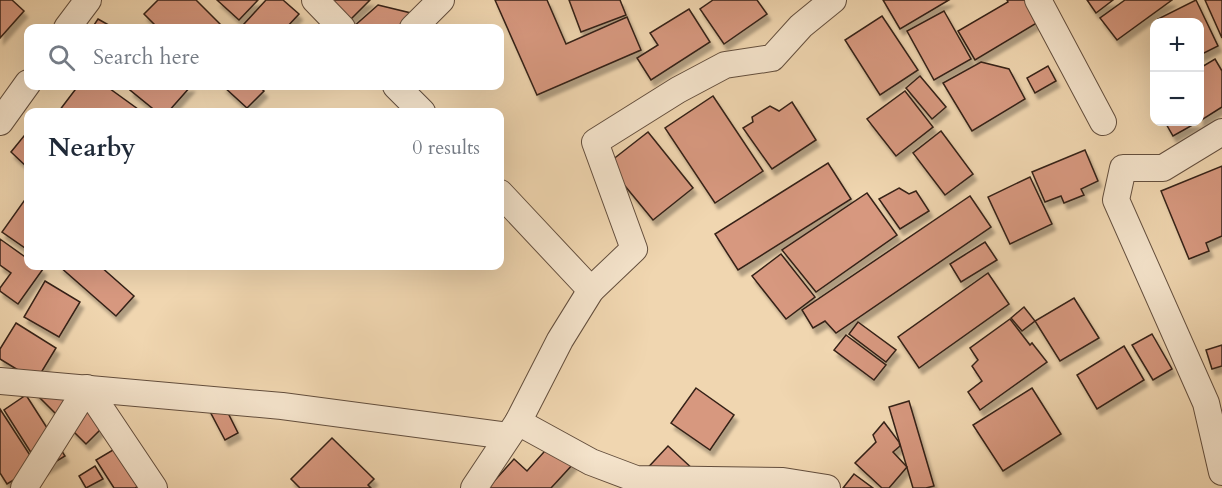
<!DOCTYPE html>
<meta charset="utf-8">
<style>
body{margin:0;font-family:Cardo,serif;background:#f2f2f3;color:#1f2937}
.controls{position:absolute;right:18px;top:18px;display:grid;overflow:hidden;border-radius:12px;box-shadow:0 6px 24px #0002}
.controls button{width:54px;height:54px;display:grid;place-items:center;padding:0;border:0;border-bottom:2px solid #e0e1e3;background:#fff;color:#1f2937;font:30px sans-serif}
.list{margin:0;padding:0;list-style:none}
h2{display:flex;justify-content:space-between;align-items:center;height:78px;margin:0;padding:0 24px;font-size:26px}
h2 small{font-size:20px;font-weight:400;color:#747a83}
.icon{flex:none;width:33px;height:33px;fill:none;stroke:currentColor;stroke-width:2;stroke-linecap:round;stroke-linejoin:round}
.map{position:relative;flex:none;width:1222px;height:488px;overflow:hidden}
.search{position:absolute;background:#fff;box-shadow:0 6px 24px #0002;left:24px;top:24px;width:480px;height:66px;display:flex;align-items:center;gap:15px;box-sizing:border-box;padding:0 21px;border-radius:12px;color:#747a83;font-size:22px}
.panel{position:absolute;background:#fff;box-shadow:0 6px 24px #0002;left:24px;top:108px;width:480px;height:162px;border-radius:12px}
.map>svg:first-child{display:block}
.building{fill:#d7987f;stroke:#342017;stroke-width:1.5;filter:url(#shadow)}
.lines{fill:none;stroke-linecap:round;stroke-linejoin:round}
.minor-casing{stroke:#634e3d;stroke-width:28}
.minor{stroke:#f5e4cc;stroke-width:26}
</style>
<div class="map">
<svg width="1222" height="488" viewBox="0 0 1222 488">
<defs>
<filter id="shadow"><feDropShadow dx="3.5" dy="6" stdDeviation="1.5" flood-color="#0004"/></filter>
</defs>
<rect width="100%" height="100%" fill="#f0d6b0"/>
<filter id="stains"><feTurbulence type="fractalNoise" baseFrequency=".00333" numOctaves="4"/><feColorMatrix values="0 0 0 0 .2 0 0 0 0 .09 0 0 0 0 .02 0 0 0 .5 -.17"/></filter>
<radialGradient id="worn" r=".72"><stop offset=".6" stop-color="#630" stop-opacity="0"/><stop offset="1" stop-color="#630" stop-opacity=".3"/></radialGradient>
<g class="building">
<polygon points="0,0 12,0 24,11 0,38"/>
<polygon points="158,0 196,0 224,28 158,28 144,14"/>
<polygon points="217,0 258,0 239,20"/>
<polygon points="266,0 283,0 299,14 286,28 249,28 244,24"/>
<polygon points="318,0 370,0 344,26"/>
<polygon points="495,0 547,0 566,44 627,17 641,50 537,95"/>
<polygon points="569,0 620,0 626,15 581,32"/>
<polygon points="713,0 757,0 767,14 724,44 700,9"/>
<polygon points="883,0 949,0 900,29"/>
<polygon points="1007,0 1028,0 1040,21 975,60 958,31 1008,2"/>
<polygon points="1087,0 1113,0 1096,13"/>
<polygon points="1125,0 1172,0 1117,40 1100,18"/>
<polygon points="1196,0 1218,46 1200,55 1200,22 1160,22 1158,19"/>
<polygon points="1205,0 1222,0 1222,38"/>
<polygon points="378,5 415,14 399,28 352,28"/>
<polygon points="689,9 710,42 651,80 637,58 658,45 650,33"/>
<polygon points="944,11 971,59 934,80 907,31"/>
<polygon points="882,16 918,70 880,95 845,40"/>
<polygon points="98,19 114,28 92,28"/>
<polygon points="1215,59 1222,71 1222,107 1200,121 1200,68"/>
<polygon points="981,62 1009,69 1025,99 972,131 943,83"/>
<polygon points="1048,66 1056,81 1035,93 1027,78"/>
<polygon points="920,76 946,107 932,119 906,88"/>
<polygon points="78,86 106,86 142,112 61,112 59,111"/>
<polygon points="133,86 191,86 168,112 157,112 130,90"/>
<polygon points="223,86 258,86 264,91 247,108"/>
<polygon points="905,91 933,127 896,156 867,119"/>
<polygon points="713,96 763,171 715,203 665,128"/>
<polygon points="792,102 816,140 772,169 743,128 753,122 752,117 770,106 779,111"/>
<polygon points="1165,122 1198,122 1173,136"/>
<polygon points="28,131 28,168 11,152"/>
<polygon points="941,131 973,174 945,195 913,153"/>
<polygon points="648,132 693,188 653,220 607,164"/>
<polygon points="1085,150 1098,181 1081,189 1084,195 1064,203 1061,196 1045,202 1032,172"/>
<polygon points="828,163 851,199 738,270 715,234"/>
<polygon points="1222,166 1222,236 1206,243 1209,251 1189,259 1161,191"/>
<polygon points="1030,177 1052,224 1010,244 988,197"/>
<polygon points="899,188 909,194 916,191 929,211 900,229 879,199"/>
<polygon points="867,193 897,235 816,292 782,250"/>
<polygon points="970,196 991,227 836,333 825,321 813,328 802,310"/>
<polygon points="24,201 28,204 28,250 2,232"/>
<polygon points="0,239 28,259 28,266 38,266 43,269 18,304 0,291 0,288 11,273 0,265"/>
<polygon points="985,242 997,260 961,282 950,264"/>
<polygon points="781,254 815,297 786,319 752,276"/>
<polygon points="59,266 100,266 134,296 116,316"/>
<polygon points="988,273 1009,304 919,368 898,337"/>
<polygon points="45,281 80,302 59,337 24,317"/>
<polygon points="1074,298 1099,338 1060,361 1035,321"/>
<polygon points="1024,307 1035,321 1022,331 1011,318"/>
<polygon points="1010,319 1030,345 1032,343 1047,362 980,410 968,392 982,381 972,366 978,360 970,348"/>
<polygon points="858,322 896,350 886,362 849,334"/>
<polygon points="16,323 56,348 36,381 0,359 0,349"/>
<polygon points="1152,334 1172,369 1153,380 1132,345"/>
<polygon points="846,335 886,365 874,380 834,350"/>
<polygon points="1222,345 1222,366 1212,369 1206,350"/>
<polygon points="1124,346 1144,380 1097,409 1077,375"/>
<polygon points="52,375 103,427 86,444 34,392"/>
<polygon points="696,388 734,415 710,450 671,423"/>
<polygon points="1032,388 1061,434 1003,471 973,425"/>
<polygon points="26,395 65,456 42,470 4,410"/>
<polygon points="219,395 238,433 225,440 205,402"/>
<polygon points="909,401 934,486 926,488 913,488 889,407"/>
<polygon points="0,409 37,466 7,484 0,473"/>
<polygon points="884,422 899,442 900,446 893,452 907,467 889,488 882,488 855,463 876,442 873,435"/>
<polygon points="332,438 374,479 368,485 371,488 300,488 291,479"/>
<polygon points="552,443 574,463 551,488 488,488 514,459 527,471"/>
<polygon points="668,446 696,472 642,474"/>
<polygon points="118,447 141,484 135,488 114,488 96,460"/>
<polygon points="95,466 103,479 86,488 79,476"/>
<polygon points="854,474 873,488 843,488"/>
</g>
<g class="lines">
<defs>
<g id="minor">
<polyline points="315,0 342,28"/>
<polyline points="1038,0 1103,122"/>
<polyline points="67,28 88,0"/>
<polyline points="413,28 441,0"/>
<polyline points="396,86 422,112"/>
<polyline points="0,122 28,83"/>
<polyline points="1222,132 1163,168 1123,168 1116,200 1206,403 1222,472"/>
<polyline points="500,193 591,290"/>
<polyline points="0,381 282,406 508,436"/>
<polyline points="518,422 591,462 636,479 783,481 827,488"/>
<polyline points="24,488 87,388 154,488"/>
<polyline points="474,488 518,422 560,340 591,290 634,249 595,142 678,90 725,65 772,58 801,26 833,0"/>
</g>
</defs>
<use href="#minor" class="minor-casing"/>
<use href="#minor" class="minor"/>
</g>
<rect width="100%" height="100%" filter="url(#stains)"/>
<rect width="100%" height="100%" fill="url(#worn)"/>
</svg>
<div class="controls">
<button>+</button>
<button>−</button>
</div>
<div class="search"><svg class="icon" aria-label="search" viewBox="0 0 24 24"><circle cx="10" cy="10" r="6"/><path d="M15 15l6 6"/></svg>Search here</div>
<section class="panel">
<h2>Nearby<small>0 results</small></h2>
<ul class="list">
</ul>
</section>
</div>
